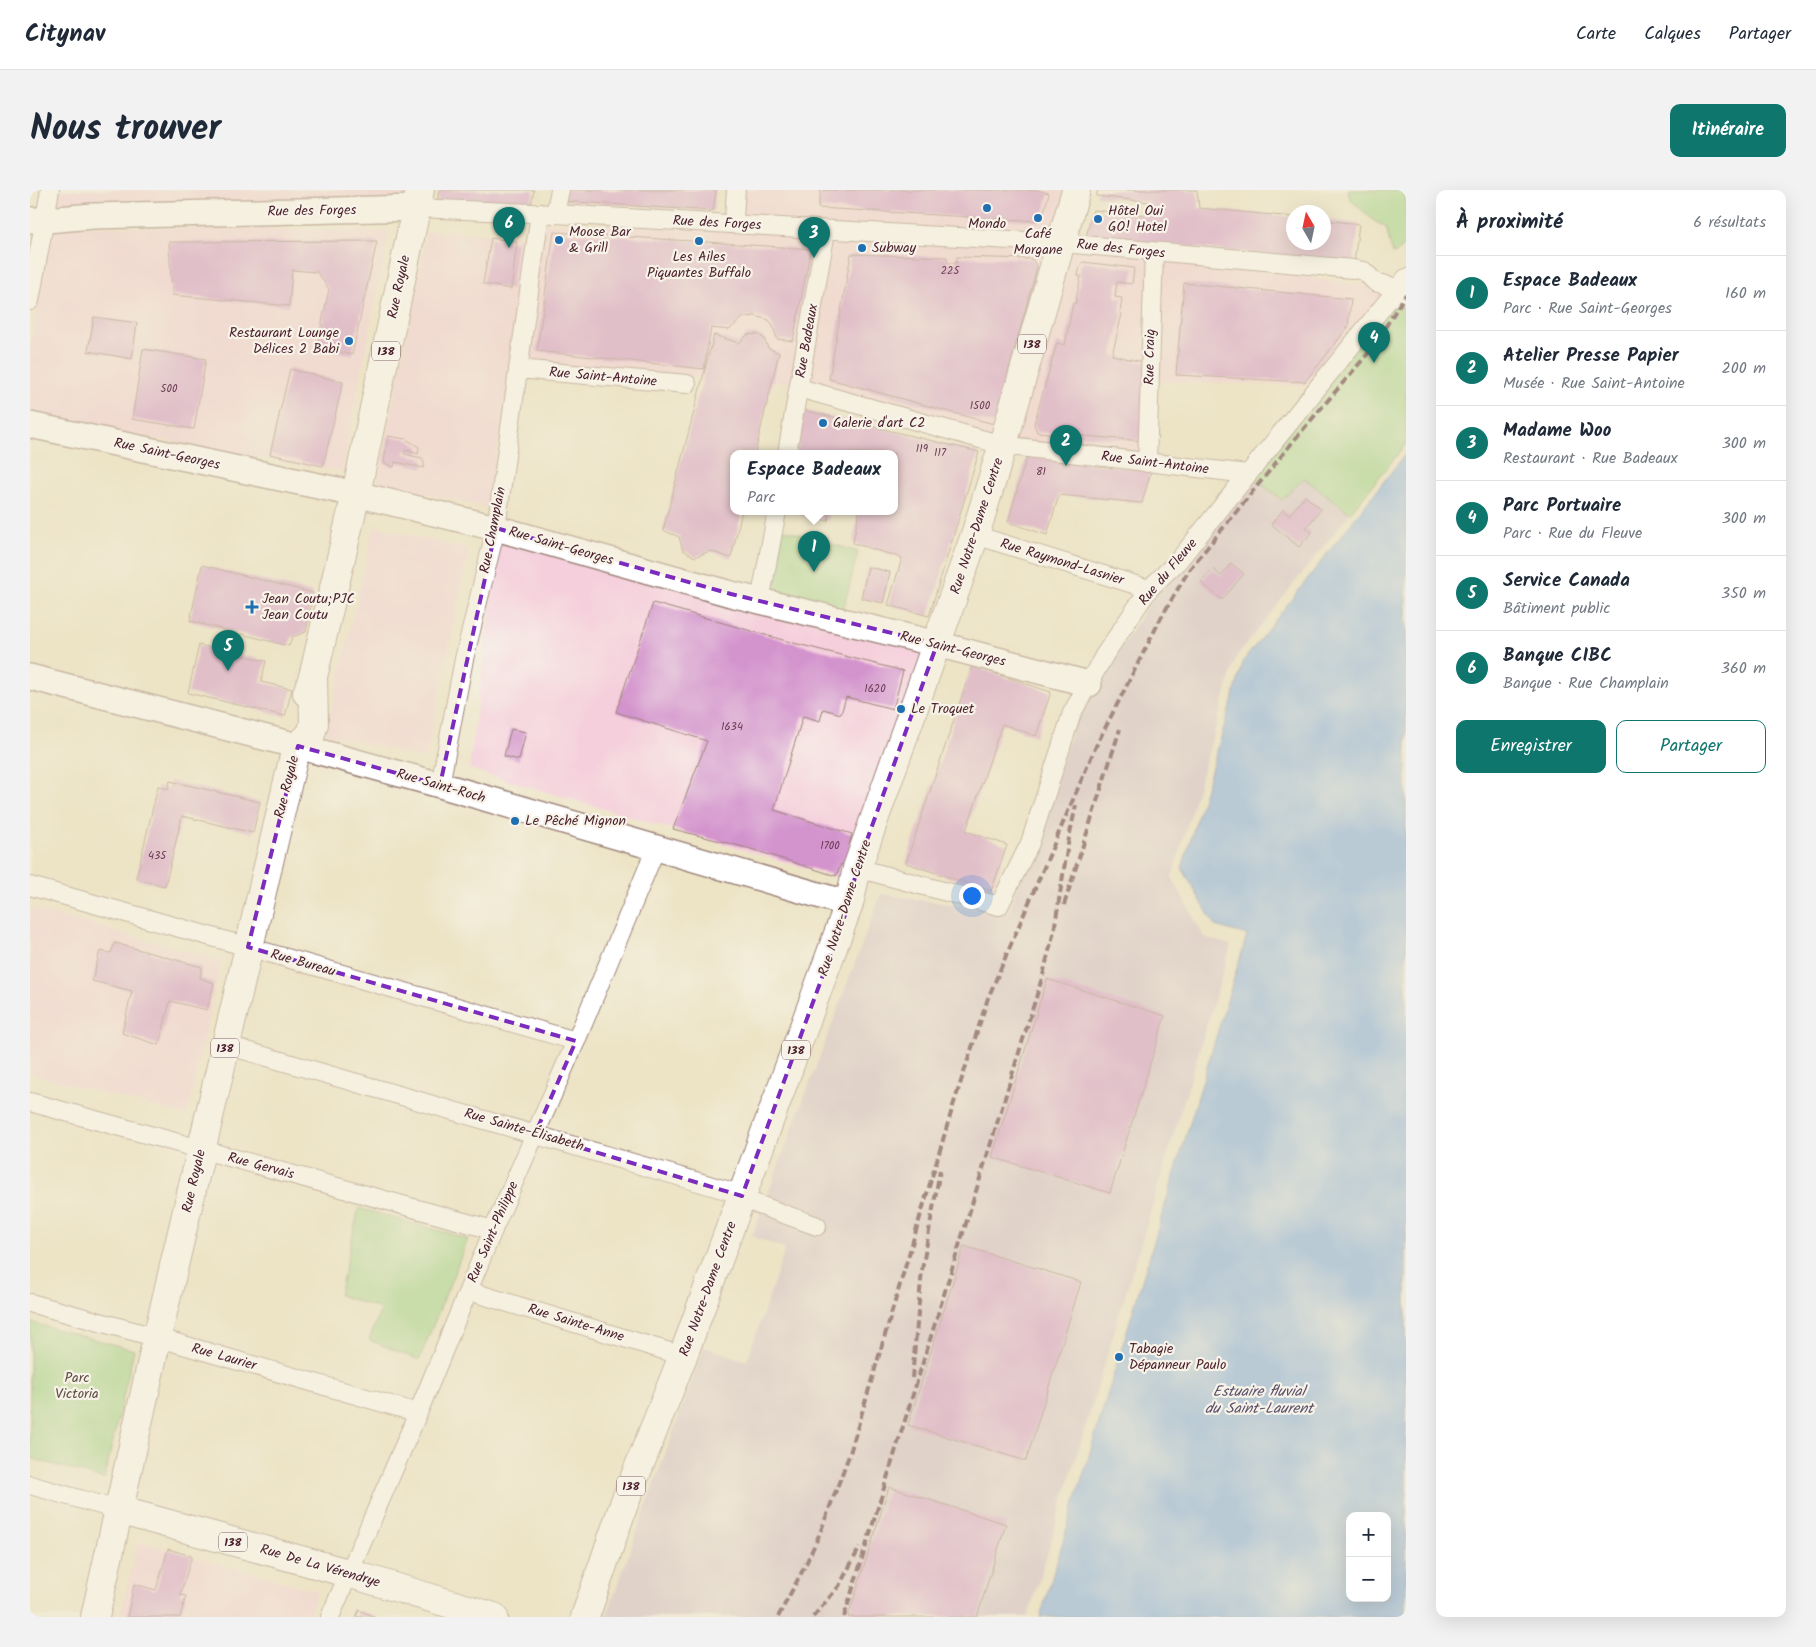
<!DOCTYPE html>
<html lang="fr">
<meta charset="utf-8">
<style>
body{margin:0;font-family:Kalam,sans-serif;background:#f2f2f3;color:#1f2937}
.controls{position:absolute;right:15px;bottom:15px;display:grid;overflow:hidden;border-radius:10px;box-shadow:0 5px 20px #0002}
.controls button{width:45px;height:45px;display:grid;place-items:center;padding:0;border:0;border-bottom:1px solid #e0e1e3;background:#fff;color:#1f2937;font:25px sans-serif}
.compass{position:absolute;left:1256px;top:15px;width:45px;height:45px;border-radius:50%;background:#fff;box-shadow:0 5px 20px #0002;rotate:351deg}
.you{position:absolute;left:941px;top:705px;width:18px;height:18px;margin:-12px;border:4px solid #fff;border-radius:50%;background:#1a73e8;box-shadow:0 0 0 8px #1a73e833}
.badge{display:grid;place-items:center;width:32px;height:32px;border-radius:50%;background:#0f766e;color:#fff;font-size:16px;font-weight:700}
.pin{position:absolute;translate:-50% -41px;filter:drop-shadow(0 1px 2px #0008)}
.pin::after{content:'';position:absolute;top:26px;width:18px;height:15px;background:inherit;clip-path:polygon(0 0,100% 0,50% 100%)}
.popup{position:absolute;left:700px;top:260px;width:168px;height:65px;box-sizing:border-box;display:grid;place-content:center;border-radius:10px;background:#fff;filter:drop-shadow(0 1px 4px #0005);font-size:16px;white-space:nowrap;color:#747a83}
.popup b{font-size:19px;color:#1f2937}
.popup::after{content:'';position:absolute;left:50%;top:100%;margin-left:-10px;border:10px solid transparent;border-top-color:#fff}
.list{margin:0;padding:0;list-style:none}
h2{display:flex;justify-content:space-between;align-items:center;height:65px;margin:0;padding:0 20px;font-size:21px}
h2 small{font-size:16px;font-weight:400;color:#747a83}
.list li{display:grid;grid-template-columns:32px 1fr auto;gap:15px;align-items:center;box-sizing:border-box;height:75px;padding:0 20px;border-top:1px solid #e0e1e3}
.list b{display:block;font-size:19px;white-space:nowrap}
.list p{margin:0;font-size:16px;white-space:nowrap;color:#747a83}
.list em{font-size:16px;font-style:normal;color:#747a83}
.actions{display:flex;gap:10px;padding:15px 20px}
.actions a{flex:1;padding:11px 0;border:1px solid #0f766e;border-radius:10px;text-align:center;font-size:18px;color:#0f766e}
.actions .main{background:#0f766e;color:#fff}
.map{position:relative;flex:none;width:1376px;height:1427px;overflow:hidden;border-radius:10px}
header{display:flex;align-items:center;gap:30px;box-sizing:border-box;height:70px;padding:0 25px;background:#fff;border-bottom:1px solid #e0e1e3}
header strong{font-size:24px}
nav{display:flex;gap:28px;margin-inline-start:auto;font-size:18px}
.intro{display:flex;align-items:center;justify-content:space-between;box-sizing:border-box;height:120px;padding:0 30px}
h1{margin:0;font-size:35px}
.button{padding:12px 22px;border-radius:10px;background:#0f766e;color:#fff;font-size:18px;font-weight:700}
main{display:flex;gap:30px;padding:0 30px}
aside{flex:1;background:#fff;border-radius:10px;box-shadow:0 5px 20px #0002}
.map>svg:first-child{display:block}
.built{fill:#f5cfdc}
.industrial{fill:#d1bdcc}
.green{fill:#9cd486;stroke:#737a58}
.water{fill:#7babe6;stroke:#626588;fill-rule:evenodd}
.building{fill:#d393cd}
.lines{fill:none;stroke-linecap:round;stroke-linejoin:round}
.street-casing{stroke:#9c8278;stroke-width:20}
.secondary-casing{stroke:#9c8278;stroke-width:28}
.primary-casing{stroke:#9c8278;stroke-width:30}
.street{stroke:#fff;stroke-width:18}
.secondary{stroke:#fff;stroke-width:25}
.primary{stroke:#fff;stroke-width:28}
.rail{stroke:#4a1f2b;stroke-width:4;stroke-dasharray:8 4;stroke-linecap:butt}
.marked{fill:none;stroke:#7b2cbf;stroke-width:4;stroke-dasharray:10 6;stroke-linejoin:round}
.poi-dot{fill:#1f6fb2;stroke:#f7f3e8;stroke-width:2}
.labels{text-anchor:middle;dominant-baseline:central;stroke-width:4.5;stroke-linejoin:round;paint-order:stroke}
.number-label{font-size:11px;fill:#6c3c54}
.shield{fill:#f7f3e8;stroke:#7e5f64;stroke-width:1}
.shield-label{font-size:12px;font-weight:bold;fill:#4a1f2b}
.street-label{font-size:14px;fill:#4a1f2b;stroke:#f7f3e8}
.poi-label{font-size:14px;fill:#4a1f2b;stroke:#f7f3e8;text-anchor:start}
.park-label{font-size:14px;fill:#5e4c42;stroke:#f7f3e8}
.water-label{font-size:15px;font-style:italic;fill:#5b506c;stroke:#f7f3e8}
</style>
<header>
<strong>Citynav</strong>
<nav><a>Carte</a><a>Calques</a><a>Partager</a></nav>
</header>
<div class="intro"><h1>Nous trouver</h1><a class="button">Itinéraire</a></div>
<main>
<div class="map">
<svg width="1376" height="1427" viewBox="0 0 1376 1427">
<rect width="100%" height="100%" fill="#f7f3e8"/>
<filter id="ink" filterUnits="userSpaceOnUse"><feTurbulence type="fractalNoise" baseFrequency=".02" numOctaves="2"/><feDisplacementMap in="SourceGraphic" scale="10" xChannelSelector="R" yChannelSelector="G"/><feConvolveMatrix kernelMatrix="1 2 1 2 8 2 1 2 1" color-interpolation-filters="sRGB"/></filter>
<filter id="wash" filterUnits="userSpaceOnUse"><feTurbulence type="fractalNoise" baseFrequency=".0096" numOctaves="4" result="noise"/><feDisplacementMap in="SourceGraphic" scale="20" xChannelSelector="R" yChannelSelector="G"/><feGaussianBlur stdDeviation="1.12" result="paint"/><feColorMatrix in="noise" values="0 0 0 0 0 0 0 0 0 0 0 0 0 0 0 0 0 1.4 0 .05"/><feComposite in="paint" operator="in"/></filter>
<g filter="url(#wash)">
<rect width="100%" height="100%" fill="#ede4c6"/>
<g class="built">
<polygon points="29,0 385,0 378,25 24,27"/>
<polygon points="708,0 1046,0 1030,51 704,35"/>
<polygon points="510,33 649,36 1030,55 972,254 764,193 491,178"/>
<polygon points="23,36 359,41 312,282 0,227 0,157"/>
<polygon points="397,41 500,46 458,318 348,292"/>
<polygon points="1033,56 1120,65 1126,275 973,254"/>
<polygon points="1121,65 1140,69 1364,99 1287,196 1125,191"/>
<polygon points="344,336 439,360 396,569 296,544"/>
<polygon points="469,351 914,460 808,688 439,579"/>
<polygon points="0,718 191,771 157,925 0,884"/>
<polygon points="108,1351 288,1401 277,1427 90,1427"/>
</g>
<polygon class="industrial" points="1222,287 1274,288 1320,323 1206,467 1142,687 1174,747 1201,755 998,1427 576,1427 674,1157 717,1171 755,1059 722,1046 851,704 978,723 1046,530 1124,405"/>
<g class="green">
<polygon points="1318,0 1376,0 1376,56 1373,56 1365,64 1362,63 1356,37 1344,31 1320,9"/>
<polygon points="1376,92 1376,254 1320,323 1274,288 1252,310 1222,287"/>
<polygon points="753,339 828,362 812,424 742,402"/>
<polygon points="329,1018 438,1049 389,1170 339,1150 351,1119 309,1105"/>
<polygon points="0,1132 104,1160 74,1289 0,1268"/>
</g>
<path class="water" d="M1376,263V1427H1010L1217,745L1185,736L1152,678L1214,470ZM1320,1326H1357V1408H1320Z"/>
<g id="blocks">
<g class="building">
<polygon points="409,0 504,0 501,15 407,13"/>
<polygon points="534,0 686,0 683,21 532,11"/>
<polygon points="791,0 1007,0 1019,3 1013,26 1009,31 788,18"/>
<polygon points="1068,0 1167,0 1169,18 1264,27 1264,52 1294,52 1294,30 1329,34 1324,73 1056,47 1063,20 1115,25 1119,12 1066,6"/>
<polygon points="524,42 781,59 763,151 747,149 743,136 739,130 725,126 714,127 699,140 681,138 674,179 507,161"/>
<polygon points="461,48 487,52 481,99 453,94"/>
<polygon points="347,51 322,165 287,156 299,99 287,82 262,80 259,116 142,105 139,52"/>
<polygon points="821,64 917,67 918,73 926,73 927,67 1002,69 1007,77 964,234 799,189"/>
<polygon points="1053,72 1104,78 1102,94 1087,92 1085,107 1092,108 1090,123 1092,124 1082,165 1117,173 1113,251 1007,242 1004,234 1027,153 1035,155 1043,113 1045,114 1051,86 1048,86 1050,76"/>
<polygon points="1154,93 1321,109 1318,137 1275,192 1146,185"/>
<polygon points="64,127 107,133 102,169 58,161"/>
<polygon points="727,144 734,148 738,158 749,163 725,263 704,263 704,321 712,321 701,368 680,361 665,367 653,360 649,347 633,340 684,145 709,153 717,145"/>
<polygon points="113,159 176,169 164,239 102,229"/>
<polygon points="260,179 313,192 293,276 240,264"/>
<polygon points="773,220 949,262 899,426 858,415 872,368 823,353 829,321 864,321 864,263 767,263"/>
<polygon points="358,246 376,249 389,257 388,264 376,260 374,264 392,268 394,272 394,278 365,272 364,277 354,273"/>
<polygon points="1002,266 1121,281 1112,313 1029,305 1017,345 978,332 996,269"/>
<polygon points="1275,306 1291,319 1276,338 1282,342 1269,357 1241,334 1253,320 1259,325"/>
<polygon points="757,321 800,321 798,331"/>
<polygon points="1201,373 1214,384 1192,410 1171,392 1183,379 1191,386"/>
<polygon points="172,375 283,403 276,442 262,447 259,456 160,431"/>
<polygon points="838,377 860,382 853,413 831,408"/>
<polygon points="623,413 760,452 873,481 863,519 816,507 811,524 793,519 790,531 773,526 744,620 822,644 819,656 827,659 820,677 811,674 806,686 721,659 643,639 677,551 586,522"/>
<polygon points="169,455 236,471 231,492 262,499 255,526 158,503"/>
<polygon points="942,476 1021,502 1006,546 972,534 936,641 977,655 961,701 876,673"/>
<polygon points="481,539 496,542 489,570 474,566"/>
<polygon points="140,591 230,612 223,643 152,626 135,696 106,689 128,596 138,599"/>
<polygon points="85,753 172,777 170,788 184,793 177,820 140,811 129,855 92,843 102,801 62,791 70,761 81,763"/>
<polygon points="1017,789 1135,826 1080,1003 962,967"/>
<polygon points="934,1056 1051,1092 996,1271 878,1235"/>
<polygon points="859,1297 976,1334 947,1427 818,1427"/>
<polygon points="138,1359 162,1366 150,1405 156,1406 150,1427 97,1427 104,1394 126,1400"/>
<polygon points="329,1420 345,1427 326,1427"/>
</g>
</g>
</g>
<g filter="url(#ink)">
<use href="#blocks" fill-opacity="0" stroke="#9c8278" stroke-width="1"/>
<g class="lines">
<defs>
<g id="street">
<polyline points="386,18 525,24 1032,53 1323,79 1334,81 1345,92 1367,98 1376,106"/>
<polyline points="525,24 530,0"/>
<polyline points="701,34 704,27 706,0"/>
<polyline points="0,111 20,0"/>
<polyline points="488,179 657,194"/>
<polyline points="769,198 972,255 1218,284"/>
<polyline points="757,263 795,47 797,40"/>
<polyline points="1117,273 1124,62"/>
<polyline points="945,345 1119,399"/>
<polyline points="730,411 747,321"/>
<polyline points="410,595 434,469 466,338 510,23"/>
<polyline points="827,678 969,716 1000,653 1042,523 1075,464 1119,399 1148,371 1376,88"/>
<polyline points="0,696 218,757 546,851"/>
<polyline points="196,855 703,1002 721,1012 787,1036"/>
<polyline points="0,912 463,1040"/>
<polyline points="439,1101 653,1166"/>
<polyline points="0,1113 143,1152 388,1223"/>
<polyline points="0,1295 88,1320"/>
<polyline points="300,1427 388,1223 463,1040 546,851 626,658"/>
</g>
<g id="secondary">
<polyline points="0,30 16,30 63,26 386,18"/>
<polyline points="0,235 326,304 466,338 701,404 907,454 1059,494"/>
<polyline points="0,487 268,556 410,595 819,714"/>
</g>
<g id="primary">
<polyline points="277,503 283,487 326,304 390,0"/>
<polyline points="88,1320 318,1383 464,1427"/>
<polyline points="65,1427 127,1148 263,570 268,556 281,544 284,534 283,487"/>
<polyline points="555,1427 594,1314 653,1166 819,714 827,678 945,345 971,261 1046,0"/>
</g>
</defs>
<use href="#street" class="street-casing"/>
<use href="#secondary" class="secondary-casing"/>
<use href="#primary" class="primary-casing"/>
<use href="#street" class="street"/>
<use href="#secondary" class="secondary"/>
<use href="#primary" class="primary"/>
<g class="rail">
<polyline points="1034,715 1090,539"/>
<polyline points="882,1188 892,1080 910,980"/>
<polyline points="748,1427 775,1376 790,1343 820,1263 923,916 958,808 1066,556 1132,426 1159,380 1270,243 1341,160 1376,104"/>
<polyline points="783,1427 809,1396 830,1357"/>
<polyline points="814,1427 1013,785 1024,741 1039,648 1046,615"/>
</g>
</g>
</g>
<path d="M0 0H1376V1427H0ZM466,338L701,404L907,454L827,678L819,714L712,1006L505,944L546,851L218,757L268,556L410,595Z" fill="#ede4c6" fill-opacity=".55" fill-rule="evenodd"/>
<path class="marked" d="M466,338L701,404L907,454L827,678L819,714L712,1006L505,944L546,851L218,757L268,556L410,595Z"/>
<g class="poi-dot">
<circle cx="957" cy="18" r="5"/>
<circle cx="1008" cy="28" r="5"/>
<circle cx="1068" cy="29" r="5"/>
<circle cx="529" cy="50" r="5"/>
<circle cx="669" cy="51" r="5"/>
<circle cx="832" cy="58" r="5"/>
<circle cx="319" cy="151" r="5"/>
<circle cx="793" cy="233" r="5"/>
<path d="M219.5 409.5h5v5h5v5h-5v5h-5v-5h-5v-5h5z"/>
<circle cx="871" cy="519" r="5"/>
<circle cx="485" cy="631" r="5"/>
<circle cx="1089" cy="1167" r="5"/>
</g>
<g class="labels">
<g class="number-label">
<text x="920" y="81">225</text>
<text x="139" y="199">500</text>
<text x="950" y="216">1500</text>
<text x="892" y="259">119</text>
<text x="910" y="263">117</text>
<text x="1011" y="282">81</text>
<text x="845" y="499">1620</text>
<text x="702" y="537">1634</text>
<text x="800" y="656">1700</text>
<text x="127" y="666">435</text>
</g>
<g class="shield">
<rect x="988" y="144.5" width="28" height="19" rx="4"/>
<rect x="342" y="151.5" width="28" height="19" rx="4"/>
<rect x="181" y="848.5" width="28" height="19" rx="4"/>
<rect x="752" y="850.5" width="28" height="19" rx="4"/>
<rect x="587" y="1286.5" width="28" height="19" rx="4"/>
<rect x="189" y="1342.5" width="28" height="19" rx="4"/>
</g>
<g class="shield-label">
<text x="1002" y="154">138</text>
<text x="356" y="161">138</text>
<text x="195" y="858">138</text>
<text x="766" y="860">138</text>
<text x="601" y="1296">138</text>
<text x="203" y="1352">138</text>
</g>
<g class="street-label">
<text transform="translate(282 21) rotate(-1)">Rue des Forges</text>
<text transform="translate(687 33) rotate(3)">Rue des Forges</text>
<text transform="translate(1091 59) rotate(6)">Rue des Forges</text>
<text transform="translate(369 97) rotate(-78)">Rue Royale</text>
<text transform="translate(777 151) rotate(-80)">Rue Badeaux</text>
<text transform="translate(1120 167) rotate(-89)">Rue Craig</text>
<text transform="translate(573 187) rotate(5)">Rue Saint-Antoine</text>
<text transform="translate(137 264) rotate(12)">Rue Saint-Georges</text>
<text transform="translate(1125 273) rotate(7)">Rue Saint-Antoine</text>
<text transform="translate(947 336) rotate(-72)">Rue Notre-Dame Centre</text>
<text transform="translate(463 340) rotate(-79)">Rue Champlain</text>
<text transform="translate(531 356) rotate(16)">Rue Saint-Georges</text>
<text transform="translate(1032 372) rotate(17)">Rue Raymond-Lasnier</text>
<text transform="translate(1138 382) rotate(-50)">Rue du Fleuve</text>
<text transform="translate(923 459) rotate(14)">Rue Saint-Georges</text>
<text transform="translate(411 596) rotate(16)">Rue Saint-Roch</text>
<text transform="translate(257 597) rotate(-76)">Rue Royale</text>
<text transform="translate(815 718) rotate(-72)">Rue Notre-Dame Centre</text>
<text transform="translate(273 773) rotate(16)">Rue Bureau</text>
<text transform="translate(494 940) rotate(16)">Rue Sainte-Élisabeth</text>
<text transform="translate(231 976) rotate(15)">Rue Gervais</text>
<text transform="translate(164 991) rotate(-77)">Rue Royale</text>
<text transform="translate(463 1042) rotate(-67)">Rue Saint-Philippe</text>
<text transform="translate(678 1099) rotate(-70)">Rue Notre-Dame Centre</text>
<text transform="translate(546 1133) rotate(17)">Rue Sainte-Anne</text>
<text transform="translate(194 1167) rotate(16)">Rue Laurier</text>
<text transform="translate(290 1376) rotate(16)">Rue De La Vérendrye</text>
</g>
<g class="poi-label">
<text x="1078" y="21">Hôtel Oui<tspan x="1078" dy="16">GO! Hotel</tspan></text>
<text x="957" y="34" text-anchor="middle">Mondo</text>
<text x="539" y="42">Moose Bar<tspan x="539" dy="16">&amp; Grill</tspan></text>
<text x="1008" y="44" text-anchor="middle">Café<tspan x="1008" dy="16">Morgane</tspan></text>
<text x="842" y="58">Subway</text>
<text x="669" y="67" text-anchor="middle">Les Ailes<tspan x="669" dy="16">Piquantes Buffalo</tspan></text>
<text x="309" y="143" text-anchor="end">Restaurant Lounge<tspan x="309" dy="16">Délices 2 Babi</tspan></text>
<text x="803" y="233">Galerie d'art C2</text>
<text x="232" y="409">Jean Coutu;PJC<tspan x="232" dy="16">Jean Coutu</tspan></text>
<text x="881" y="519">Le Troquet</text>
<text x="495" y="631">Le Pêché Mignon</text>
<text x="1099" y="1159">Tabagie<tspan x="1099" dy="16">Dépanneur Paulo</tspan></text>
</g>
<g class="park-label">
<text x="47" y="1188">Parc<tspan x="47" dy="16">Victoria</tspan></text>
</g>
<g class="water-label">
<text x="1229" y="1202">Estuaire fluvial<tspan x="1229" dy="17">du Saint-Laurent</tspan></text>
</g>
</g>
</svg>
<div class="controls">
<button>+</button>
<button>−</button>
</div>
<svg class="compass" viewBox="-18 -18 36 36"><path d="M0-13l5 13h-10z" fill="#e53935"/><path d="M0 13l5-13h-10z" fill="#747a83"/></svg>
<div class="you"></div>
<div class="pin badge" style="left:784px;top:382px">1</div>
<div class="popup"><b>Espace Badeaux</b>Parc</div>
<div class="pin badge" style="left:1036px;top:276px">2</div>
<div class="pin badge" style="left:784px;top:68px">3</div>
<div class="pin badge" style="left:1344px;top:173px">4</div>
<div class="pin badge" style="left:198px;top:481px">5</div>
<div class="pin badge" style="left:479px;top:58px">6</div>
</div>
<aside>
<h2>À proximité<small>6 résultats</small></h2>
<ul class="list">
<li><span class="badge">1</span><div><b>Espace Badeaux</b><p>Parc · Rue Saint-Georges</p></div><em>160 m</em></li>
<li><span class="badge">2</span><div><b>Atelier Presse Papier</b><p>Musée · Rue Saint-Antoine</p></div><em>200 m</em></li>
<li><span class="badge">3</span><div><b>Madame Woo</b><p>Restaurant · Rue Badeaux</p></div><em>300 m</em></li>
<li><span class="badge">4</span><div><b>Parc Portuaire</b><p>Parc · Rue du Fleuve</p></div><em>300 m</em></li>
<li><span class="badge">5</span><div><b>Service Canada</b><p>Bâtiment public</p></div><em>350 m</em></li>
<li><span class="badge">6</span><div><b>Banque CIBC</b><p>Banque · Rue Champlain</p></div><em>360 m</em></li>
</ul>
<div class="actions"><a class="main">Enregistrer</a><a>Partager</a></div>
</aside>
</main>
